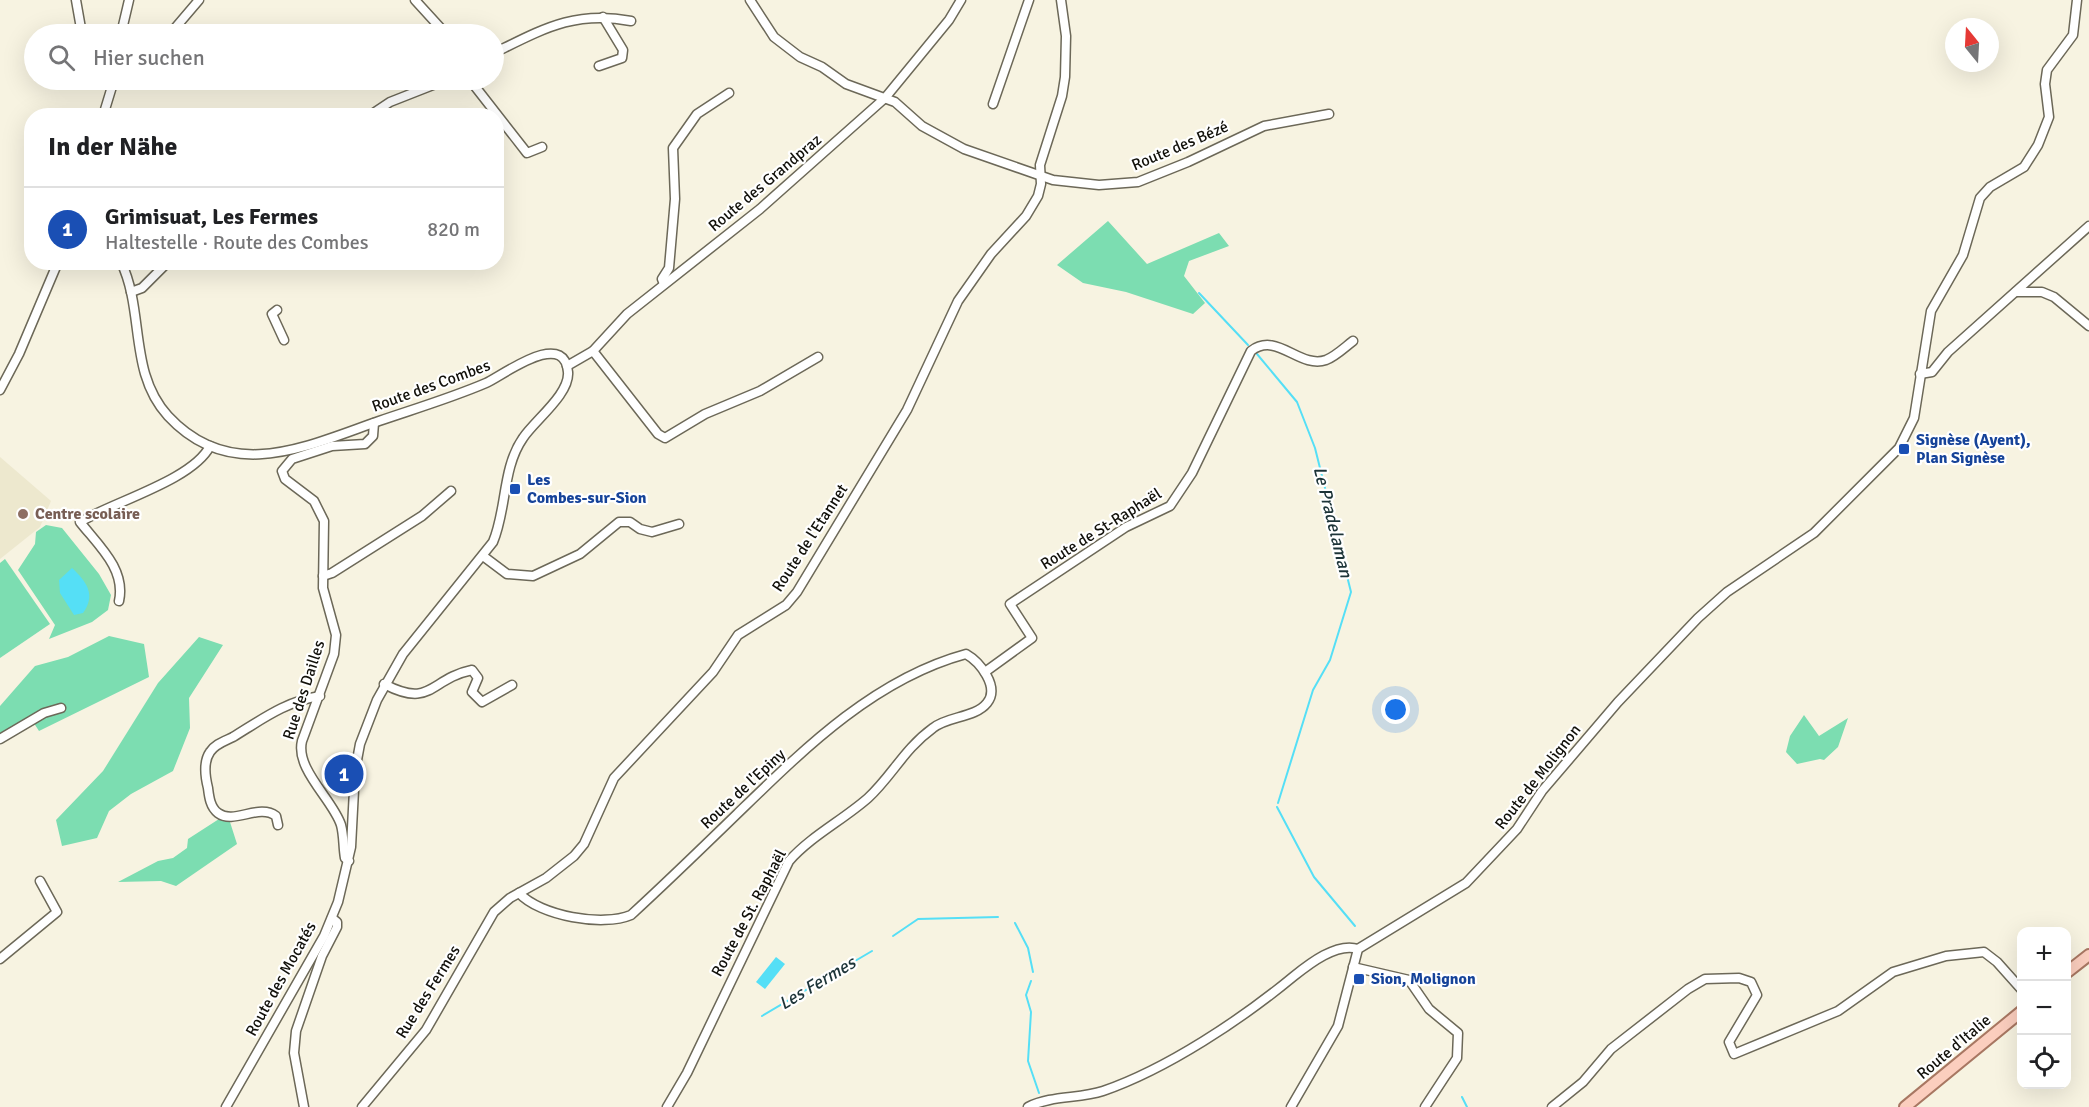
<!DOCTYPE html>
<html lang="de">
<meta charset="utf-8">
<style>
body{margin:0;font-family:Signika,sans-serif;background:#f2f2f2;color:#202124}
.controls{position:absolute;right:18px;bottom:18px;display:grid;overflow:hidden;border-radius:12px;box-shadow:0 6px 24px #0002}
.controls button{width:54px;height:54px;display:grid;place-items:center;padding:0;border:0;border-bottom:2px solid #e0e0e0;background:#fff;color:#202124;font:30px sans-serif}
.compass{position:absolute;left:1945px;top:18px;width:54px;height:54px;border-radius:50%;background:#fff;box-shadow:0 6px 24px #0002;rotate:342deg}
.you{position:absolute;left:1396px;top:710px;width:21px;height:21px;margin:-15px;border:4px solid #fff;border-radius:50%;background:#1a73e8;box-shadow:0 0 0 9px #1a73e833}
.badge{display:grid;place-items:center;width:39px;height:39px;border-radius:50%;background:#8f590c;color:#fff;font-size:20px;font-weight:700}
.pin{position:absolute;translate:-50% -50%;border:3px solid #fff;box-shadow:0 2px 6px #0006}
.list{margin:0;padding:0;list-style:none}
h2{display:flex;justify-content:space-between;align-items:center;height:78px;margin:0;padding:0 24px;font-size:26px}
h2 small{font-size:20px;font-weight:400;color:#757577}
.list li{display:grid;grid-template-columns:39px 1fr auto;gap:18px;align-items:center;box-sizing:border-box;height:84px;padding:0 24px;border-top:2px solid #e0e0e0}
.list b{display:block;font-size:22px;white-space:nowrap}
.list p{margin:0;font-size:20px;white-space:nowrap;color:#757577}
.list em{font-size:20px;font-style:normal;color:#757577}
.icon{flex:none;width:33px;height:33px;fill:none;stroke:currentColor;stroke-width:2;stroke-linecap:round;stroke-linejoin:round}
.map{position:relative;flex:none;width:2089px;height:1107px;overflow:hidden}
.search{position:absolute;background:#fff;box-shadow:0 6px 24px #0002;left:24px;top:24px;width:480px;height:66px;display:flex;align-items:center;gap:15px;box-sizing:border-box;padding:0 21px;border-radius:33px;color:#757577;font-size:22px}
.panel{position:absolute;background:#fff;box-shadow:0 6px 24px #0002;left:24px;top:108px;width:480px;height:162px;border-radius:24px}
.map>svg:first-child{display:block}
.built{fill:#ede8ce}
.green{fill:#7cddb1}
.water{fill:#55dff6}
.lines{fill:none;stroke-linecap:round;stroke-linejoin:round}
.stream{stroke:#55dff6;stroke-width:2}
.minor-casing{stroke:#6c6858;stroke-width:11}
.major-casing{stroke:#a87762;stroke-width:14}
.minor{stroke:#fff;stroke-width:8}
.major{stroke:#fbcebe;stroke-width:10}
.transit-dot{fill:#1a4fb4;stroke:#fff;stroke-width:2}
.education-dot{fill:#8d6e63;stroke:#fff;stroke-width:2}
.labels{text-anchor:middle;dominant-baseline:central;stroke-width:4.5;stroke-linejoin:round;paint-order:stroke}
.street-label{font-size:16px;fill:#11100a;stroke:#fff}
.transit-label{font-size:16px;font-weight:bold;fill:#164399;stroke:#fff;text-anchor:start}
.education-label{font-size:16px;font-weight:bold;fill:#785e54;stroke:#fff;text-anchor:start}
.water-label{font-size:18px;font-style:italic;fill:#1d3438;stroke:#fff}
</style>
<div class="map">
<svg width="2089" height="1107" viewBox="0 0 2089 1107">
<rect width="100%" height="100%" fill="#f7f3e1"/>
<polygon class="built" points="0,457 51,501 40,527 0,559"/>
<g class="green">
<polygon points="1108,221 1147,264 1219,233 1229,246 1189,261 1184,276 1205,303 1193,314 1126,292 1083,283 1057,265"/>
<polygon points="46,525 62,528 99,574 111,595 108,610 92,622 49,639 55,625 18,570 35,544 36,532"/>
<polygon points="5,559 50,624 0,658 0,563"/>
<polygon points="109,636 144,644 149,677 39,731 30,717 0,733 0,706 35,666 68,657"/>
<polygon points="199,637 223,645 189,698 190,728 173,771 131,794 109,811 97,838 62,846 56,820 103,771 158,683"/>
<polygon points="1804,715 1819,736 1848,718 1838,747 1824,760 1820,759 1797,764 1786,752 1790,736"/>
<polygon points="219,819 230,822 237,844 176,886 161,881 118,882 158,861 173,858 187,848 188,839"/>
</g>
<g class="water">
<path d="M72,568C87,582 96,595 83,613L74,615L60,593L59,580Z"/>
<polygon points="776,957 785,964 765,989 756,982"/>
</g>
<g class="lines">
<g class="stream">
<polyline points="1199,293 1248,345"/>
<polyline points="1257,354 1297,402 1315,448 1351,592 1330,660 1313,690 1278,803"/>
<polyline points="1277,807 1314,877 1355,926"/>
<polyline points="1015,923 1028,948 1033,972"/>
<polyline points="893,936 918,919 998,917"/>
<polyline points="1031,981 1026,995 1031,1012 1028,1061 1039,1093"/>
<polyline points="762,1016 872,951"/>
<polyline points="1462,1097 1467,1107"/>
</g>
<defs>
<g id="minor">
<polyline points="76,0 82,34"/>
<polyline points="415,0 446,34"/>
<polyline points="750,0 774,37 800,57 822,67 846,84 895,102 922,126 964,149 1053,180 1099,185 1138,182 1188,162 1264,126 1329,114"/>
<polyline points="121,34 129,0"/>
<polyline points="170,34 199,0"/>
<path d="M494,53C543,29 575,10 631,21"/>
<polyline points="599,66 622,58 623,50 603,17"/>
<polyline points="119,80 126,80"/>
<polyline points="470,80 527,153 542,147"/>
<polyline points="993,104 1029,0"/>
<polyline points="103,116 114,80"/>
<polyline points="369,116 390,102 446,80"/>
<path d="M121,262C145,312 128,372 168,416C231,484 307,446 379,421C414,409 451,398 486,383C502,376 564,328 568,372C570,394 535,420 523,438C502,468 507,509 493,542L403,654L377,700L360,744L355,771L351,847L338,902L324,936L226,1107"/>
<polyline points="664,284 662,279 669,268 675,199 673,148 697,114 729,93"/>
<polyline points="131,292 142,288 168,262"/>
<polyline points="2016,292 2042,292 2054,297 2089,326"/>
<polyline points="277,310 272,314 284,340"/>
<polyline points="593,351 658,434 665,438 705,414 760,391 818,357"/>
<polyline points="567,366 593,351 627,314 760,209 885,98 949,20 961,0"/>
<polyline points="1920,374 1932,372 1948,352 2089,226"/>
<polyline points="0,390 19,354 58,262"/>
<polyline points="483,556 507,574 533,576 580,554 619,522 630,522 640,529 652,532 679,524"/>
<polyline points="323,576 332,573 422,516 451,491"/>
<path d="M119,601C126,569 98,545 80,522C113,502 193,480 210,446"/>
<path d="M985,672L1032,638L1010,604L1126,527L1170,506L1192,473L1251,351C1277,331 1299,369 1326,360C1336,356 1345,347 1353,341"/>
<path d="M384,684C432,709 429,679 472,670L478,678L472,692L482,702L512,685"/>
<polyline points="0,739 44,713 61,708"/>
<path d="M278,825L276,816C259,803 234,825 218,813C210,807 209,796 208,788C205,776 203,762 210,752C215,744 225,741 233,737C261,720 286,701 320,696"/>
<path d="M349,861L345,858C343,847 344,836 341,825C333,800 295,769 302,741L334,654L336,635L323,588L324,521L314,501L285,479L282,471L292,459L332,446L365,444L373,436L374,423"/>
<path d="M519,893C540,916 603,927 631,915C667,882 702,848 737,814C803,750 874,679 966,654C980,662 1000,687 987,703C975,718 948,716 933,728C904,749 892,776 868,798C843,820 811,836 789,861L687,1073L667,1107"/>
<polyline points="0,959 57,912 40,881"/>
<polyline points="1353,967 1409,980 1429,1009 1458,1033 1457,1058 1425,1107"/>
<polyline points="304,1107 294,1053 296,1031 322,956 337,927 337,922 332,918"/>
<polyline points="362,1107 426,1030 494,912 510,898 546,878 574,856 584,844 614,778 713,672 738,635 786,605 797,592 907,410 958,301 991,254 1026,216 1038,196 1041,184 1040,165 1062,96 1065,77 1066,36 1061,0"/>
<path d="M1028,1107C1052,1095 1079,1099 1103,1091C1167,1069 1242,1019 1294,976C1309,964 1337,942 1358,949"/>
<polyline points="1291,1107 1338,1026 1358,949 1466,883 1517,829 1542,791 1618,702 1698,618 1727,592 1814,533 1899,448 1914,418 1931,311 1963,255 1980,198 1990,187 2024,167 2038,145 2049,117 2045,84 2047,70 2073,35 2077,0"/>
<polyline points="1552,1107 1583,1082 1611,1049 1688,989 1705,979 1739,978 1751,982 1757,995 1729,1042 1734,1054 1838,1011 1893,972 1946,956 1984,952 1997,962 2022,990"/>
</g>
<g id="major">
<polyline points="2066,973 2089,955"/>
<polyline points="1905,1107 2022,1011"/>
</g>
</defs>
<use href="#minor" class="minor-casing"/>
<use href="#major" class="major-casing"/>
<use href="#minor" class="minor"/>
<use href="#major" class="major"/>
</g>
<g class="transit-dot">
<rect x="1898" y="443" width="12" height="12" rx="3"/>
<rect x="509" y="483" width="12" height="12" rx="3"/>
<rect x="1353" y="973" width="12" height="12" rx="3"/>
</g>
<circle class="education-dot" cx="23" cy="514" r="6"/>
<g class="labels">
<g class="street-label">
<text transform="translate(1180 146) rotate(-23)">Route des Bézé</text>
<text transform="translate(765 183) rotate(-40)">Route des Grandpraz</text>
<text transform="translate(431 386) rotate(-20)">Route des Combes</text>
<text transform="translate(1101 529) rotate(-32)">Route de St-Raphaël</text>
<text transform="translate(810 538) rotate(-57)">Route de l'Etannet</text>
<text transform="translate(304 690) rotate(-72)">Rue des Dailles</text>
<text transform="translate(1538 777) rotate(-52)">Route de Molignon</text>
<text transform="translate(743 789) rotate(-43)">Route de l'Epiny</text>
<text transform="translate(749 913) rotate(-62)">Route de St. Raphaël</text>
<text transform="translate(281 979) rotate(-61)">Route des Mocatés</text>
<text transform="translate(428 992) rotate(-58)">Rue des Fermes</text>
<text transform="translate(1954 1047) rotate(-40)">Route d'Italie</text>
</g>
<g class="transit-label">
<text x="1916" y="440">Signèse (Ayent),<tspan x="1916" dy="18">Plan Signèse</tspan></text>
<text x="527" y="480">Les<tspan x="527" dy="18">Combes-sur-Sion</tspan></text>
<text x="1371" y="979">Sion, Molignon</text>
</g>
<g class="education-label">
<text x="35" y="514">Centre scolaire</text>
</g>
<g class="water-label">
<text transform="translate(1333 522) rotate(76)">Le Pradelaman</text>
<text transform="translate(817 983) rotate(-31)">Les Fermes</text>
</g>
</g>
</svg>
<div class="controls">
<button>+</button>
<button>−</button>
<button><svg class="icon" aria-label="locate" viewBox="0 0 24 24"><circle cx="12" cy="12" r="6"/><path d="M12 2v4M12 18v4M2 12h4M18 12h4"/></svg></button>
</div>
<svg class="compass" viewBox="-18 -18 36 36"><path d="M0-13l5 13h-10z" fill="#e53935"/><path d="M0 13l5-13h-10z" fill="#757577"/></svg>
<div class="you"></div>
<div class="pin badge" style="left:344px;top:774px;background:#1a4fb4">1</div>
<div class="search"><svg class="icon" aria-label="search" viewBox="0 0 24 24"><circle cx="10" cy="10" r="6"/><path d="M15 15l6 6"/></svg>Hier suchen</div>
<section class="panel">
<h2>In der Nähe<small></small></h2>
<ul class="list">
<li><span class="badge" style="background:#1a4fb4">1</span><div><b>Grimisuat, Les Fermes</b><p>Haltestelle · Route des Combes</p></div><em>820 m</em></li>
</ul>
</section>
</div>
